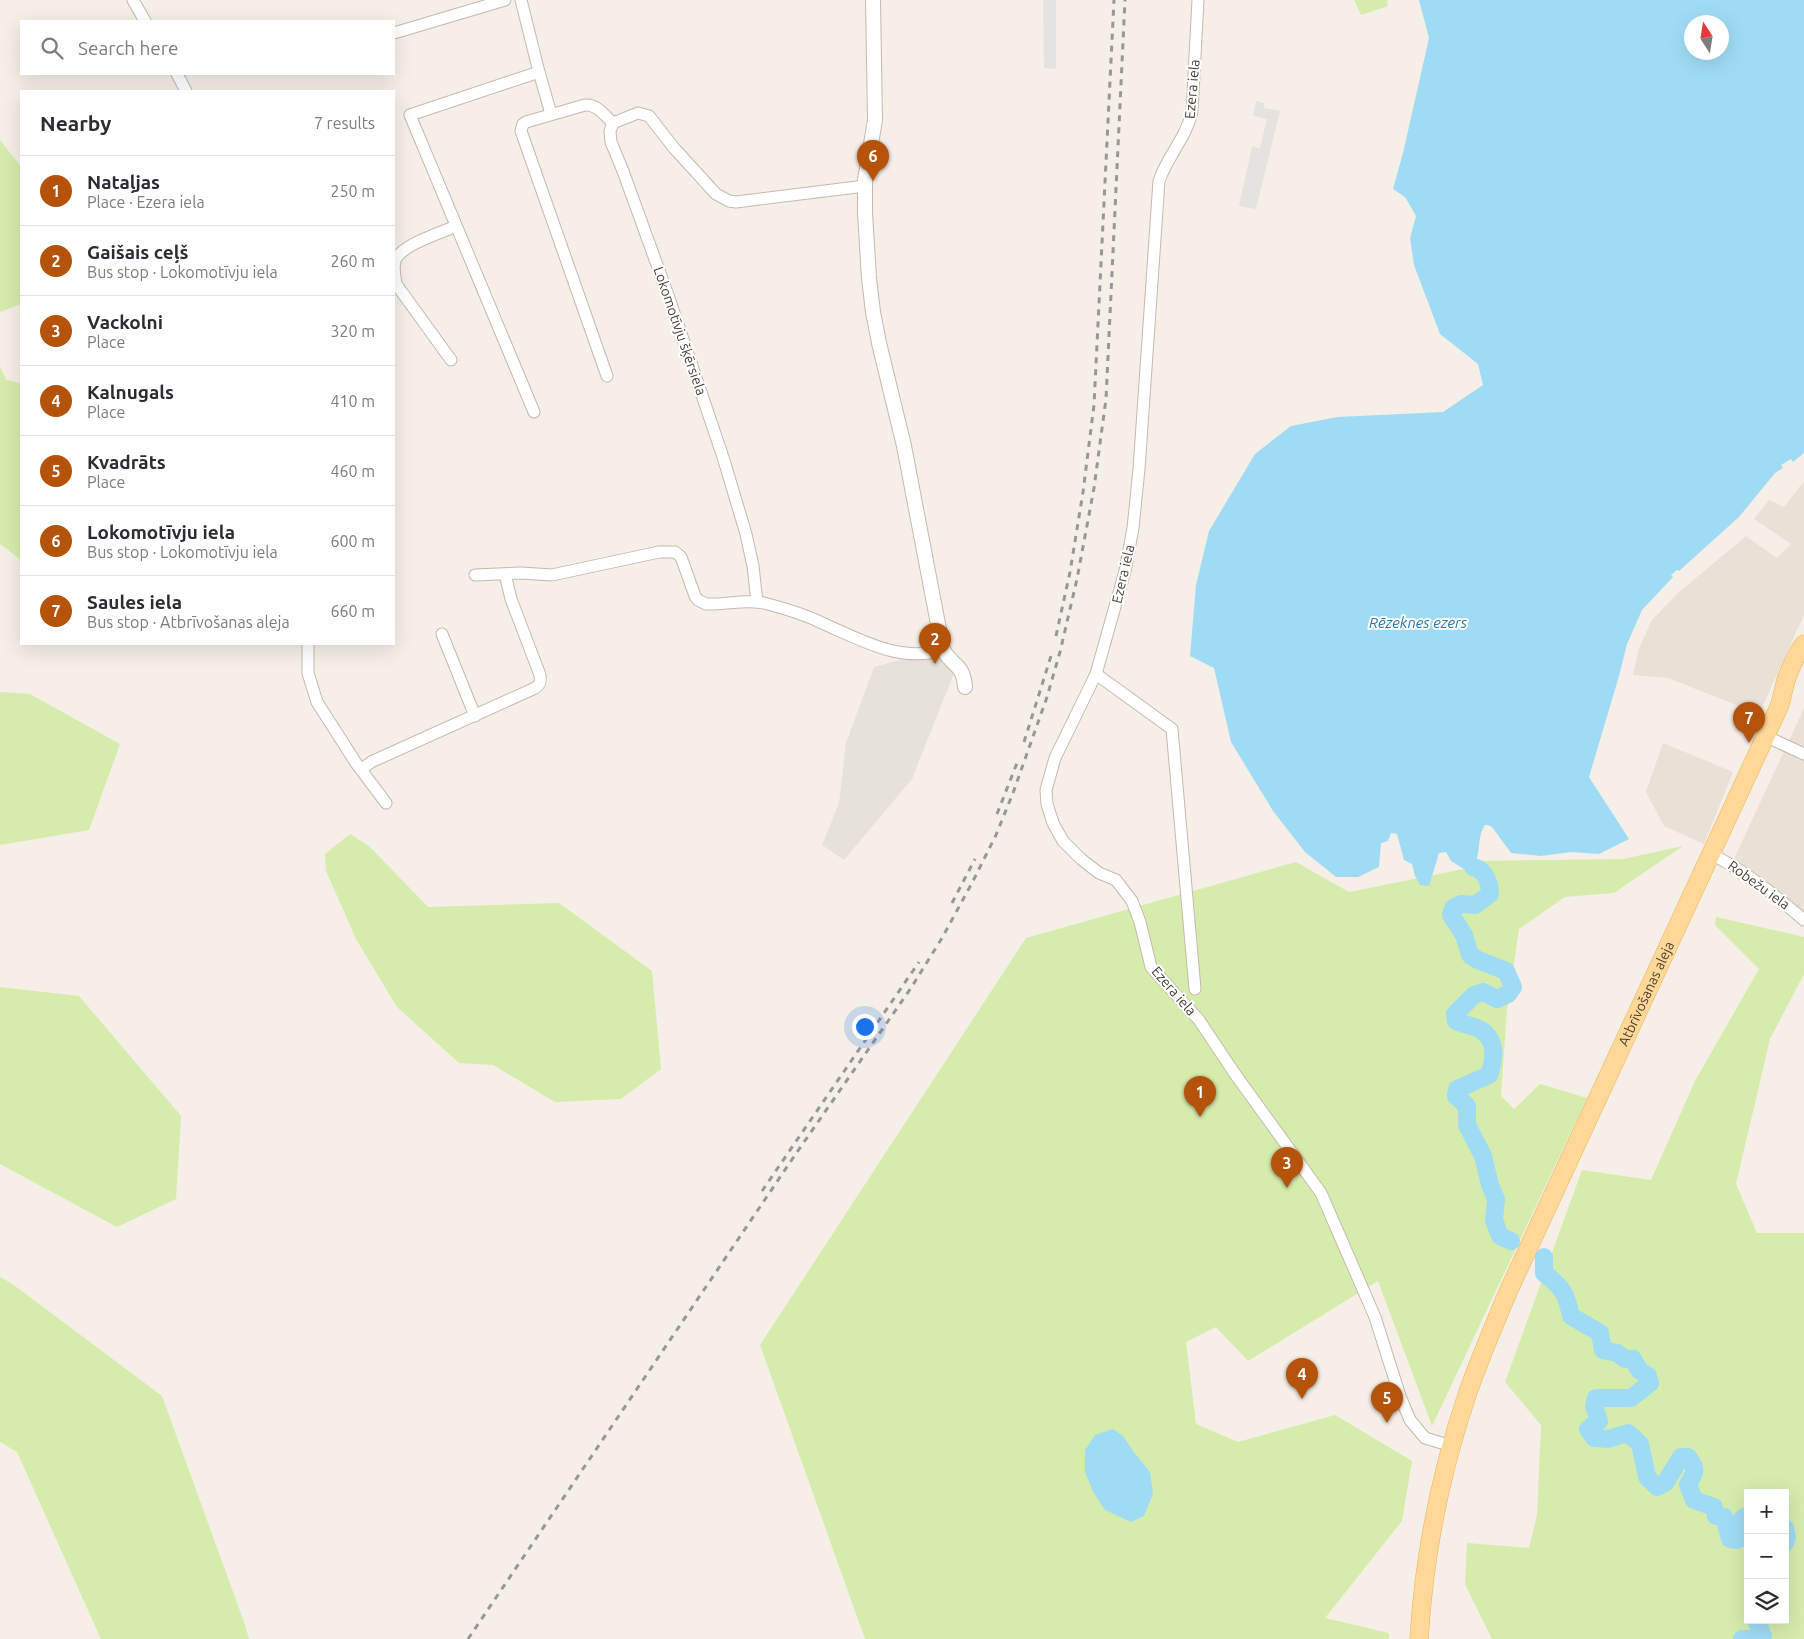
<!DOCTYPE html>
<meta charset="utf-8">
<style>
body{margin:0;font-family:Ubuntu,sans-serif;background:#f2f2f3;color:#2b2b33}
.controls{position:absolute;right:15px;bottom:15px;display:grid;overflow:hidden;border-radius:0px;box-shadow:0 5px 20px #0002}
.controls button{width:45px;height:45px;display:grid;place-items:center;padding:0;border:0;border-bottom:1px solid #e1e1e2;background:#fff;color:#2b2b33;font:25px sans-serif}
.compass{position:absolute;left:1684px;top:15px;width:45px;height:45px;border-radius:50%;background:#fff;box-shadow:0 5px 20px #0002;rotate:348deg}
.you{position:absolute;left:864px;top:1026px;width:18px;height:18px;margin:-12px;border:4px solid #fff;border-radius:50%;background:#1a73e8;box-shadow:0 0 0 8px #1a73e833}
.badge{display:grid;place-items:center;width:32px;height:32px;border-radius:50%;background:#b45309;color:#fff;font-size:16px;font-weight:700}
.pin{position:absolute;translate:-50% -41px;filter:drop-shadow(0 1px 2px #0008)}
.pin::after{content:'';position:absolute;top:26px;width:18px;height:15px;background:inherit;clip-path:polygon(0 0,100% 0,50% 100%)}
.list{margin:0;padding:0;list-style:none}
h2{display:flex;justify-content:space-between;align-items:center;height:65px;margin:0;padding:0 20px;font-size:21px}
h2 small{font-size:16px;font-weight:400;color:#7c7c81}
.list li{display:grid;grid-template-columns:32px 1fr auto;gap:15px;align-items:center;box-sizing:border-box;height:70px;padding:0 20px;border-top:1px solid #e1e1e2}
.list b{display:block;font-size:19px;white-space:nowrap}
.list p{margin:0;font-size:16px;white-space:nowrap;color:#7c7c81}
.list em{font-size:16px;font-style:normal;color:#7c7c81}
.icon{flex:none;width:28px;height:28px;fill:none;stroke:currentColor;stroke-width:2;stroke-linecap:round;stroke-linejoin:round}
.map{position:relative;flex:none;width:1804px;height:1639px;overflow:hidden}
.search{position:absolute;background:#fff;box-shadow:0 5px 20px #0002;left:20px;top:20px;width:375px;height:55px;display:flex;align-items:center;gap:12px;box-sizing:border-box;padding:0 18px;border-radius:0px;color:#7c7c81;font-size:19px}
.panel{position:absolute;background:#fff;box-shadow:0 5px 20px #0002;left:20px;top:90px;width:375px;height:555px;border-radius:0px}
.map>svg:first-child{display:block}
.residential{fill:#e9e1d5}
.industrial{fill:#e7e1dc}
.green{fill:#d6ecad;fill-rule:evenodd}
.parking{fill:#e6e2df}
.water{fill:#a0dbf5;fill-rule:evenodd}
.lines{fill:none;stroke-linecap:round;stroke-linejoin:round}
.river{stroke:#a0dbf5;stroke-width:18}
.minor-casing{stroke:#c4b9ac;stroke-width:13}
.tertiary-casing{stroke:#c4b9ac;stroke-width:16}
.primary-casing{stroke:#ecb35e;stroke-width:19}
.minor{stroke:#fff;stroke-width:11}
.tertiary{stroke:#fff;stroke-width:14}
.primary{stroke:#ffd796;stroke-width:18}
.rail{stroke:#979797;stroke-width:3;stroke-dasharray:6 6;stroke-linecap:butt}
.labels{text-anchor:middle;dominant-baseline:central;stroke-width:4;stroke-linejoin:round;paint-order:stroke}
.street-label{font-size:14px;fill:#483f35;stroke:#fff}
.water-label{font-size:15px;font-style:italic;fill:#247aa2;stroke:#fff}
</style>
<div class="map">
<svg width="1804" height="1639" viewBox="0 0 1804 1639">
<rect width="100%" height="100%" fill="#f5efe7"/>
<g class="residential">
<polygon points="1804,481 1804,615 1759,714 1668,678 1633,675 1639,648 1652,620 1679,592 1746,536 1777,558 1791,544 1754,519 1769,500 1784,507"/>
<polygon points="1804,708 1804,914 1788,899 1733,861"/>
<polygon points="1663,743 1733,772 1704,844 1664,826 1646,792"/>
</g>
<polygon class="industrial" points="960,658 912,779 844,860 822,845 839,803 846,743 874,667 900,660"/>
<g class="green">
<polygon points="1354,0 1387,0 1388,6 1361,15"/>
<polygon points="0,140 21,167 21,304 0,312"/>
<polygon points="0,366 6,380 21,383 21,560 0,544"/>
<polygon points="0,692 30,694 120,744 89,830 0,845"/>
<polygon points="350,834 369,846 428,907 559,903 652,971 661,1069 621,1099 555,1102 493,1065 459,1063 397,1007 356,939 326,871 325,854"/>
<polygon points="1683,846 1614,893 1565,897 1519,929 1507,1010 1501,1096 1514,1109 1540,1084 1587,1098 1432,1426 1378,1281 1248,1361 1216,1327 1186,1342 1196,1424 1238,1442 1335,1415 1412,1461 1402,1521 1325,1618 1389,1633 1389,1639 865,1639 760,1345 1026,938 1296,862 1349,892 1473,867 1478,861 1623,859"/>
<path d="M1716,917L1804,937V974L1770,1039L1736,1184L1757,1233H1804V1639H1492L1465,1584L1467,1543L1529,1548L1537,1515L1541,1425L1505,1382L1582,1170L1651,1180L1695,1081L1759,969L1715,925ZM1748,1493H1785V1620H1748Z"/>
<polygon points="0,987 79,996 181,1116 176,1199 117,1227 0,1164"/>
<polygon points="0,1277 11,1283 162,1396 245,1625 249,1639 101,1639 17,1452 0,1442"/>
</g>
<g class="parking">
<polygon points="1043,0 1056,0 1056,69 1044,68"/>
<polygon points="1256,101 1264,103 1264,108 1280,111 1256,209 1239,206 1252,147 1260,148 1267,119 1253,116"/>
</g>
<g class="water">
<path d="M1419,0H1804V453L1793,462L1791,459L1781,465L1783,468L1775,473L1739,517L1679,571L1677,570L1671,575L1673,577L1642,610L1627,644L1619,676L1589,777L1629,839L1599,854L1571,852L1541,856L1511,853L1492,827L1488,825H1485C1476,838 1482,854 1473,867L1464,869L1451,861L1446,852L1439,853L1429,886L1420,885L1415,876L1412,864L1404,860L1397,834L1391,833L1388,841L1381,843L1379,867L1358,877H1336L1305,852L1273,811L1231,742L1214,668L1190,656L1196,585L1209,531L1255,454L1291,426L1337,417L1443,412L1483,385L1478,364L1440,334L1414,265L1410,238L1416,216L1405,197L1393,189L1403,153L1429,38ZM1692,22H1722V52H1692Z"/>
<polygon points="1113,1429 1123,1436 1133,1451 1150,1472 1153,1494 1144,1516 1131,1522 1105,1510 1093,1492 1085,1472 1085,1450 1095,1435"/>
</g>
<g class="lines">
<g class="river">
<path d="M1473,867L1479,869C1487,876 1490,883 1490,894L1475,905L1461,904L1453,908L1451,915L1464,935L1470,955L1478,960L1506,971L1513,987L1508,994L1497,999L1483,992L1474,995L1455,1014L1456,1021C1463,1025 1472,1025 1479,1029C1497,1038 1495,1059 1489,1075L1457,1089L1456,1096L1467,1106V1125L1483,1156L1490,1185L1496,1199L1494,1220L1500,1236L1511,1241"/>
<path d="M1544,1257V1273C1563,1288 1566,1293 1571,1316L1600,1333L1603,1350L1617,1353L1625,1359H1633L1639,1370L1648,1376L1650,1383L1631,1398H1596L1594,1406L1599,1421L1588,1429L1594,1438L1608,1439L1628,1433L1640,1444L1647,1477L1657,1487L1665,1483L1681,1457H1688C1697,1469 1696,1471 1688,1484L1694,1500L1714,1507L1716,1516L1724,1517L1730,1539L1737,1540L1738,1523L1744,1517H1748"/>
<polyline points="1785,1528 1787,1537 1785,1543"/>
<polyline points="1742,1639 1761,1639 1763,1636 1757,1623 1759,1620"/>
</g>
<defs>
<g id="minor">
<polyline points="133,0 145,21"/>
<polyline points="521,0 539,72 410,115 534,412"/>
<path d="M1198,0L1192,112C1186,138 1167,157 1159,181L1139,469L1133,528L1125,571L1096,674L1055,758L1046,790L1047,804L1053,823L1063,841L1081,859L1099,873L1116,880L1132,901L1140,922L1151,967L1199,1020L1235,1074L1321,1193L1375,1317L1400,1396L1410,1420L1425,1438L1452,1446"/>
<polyline points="394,33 505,0"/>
<polyline points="539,72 551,114"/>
<polyline points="177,74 186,91"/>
<path d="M451,360L396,284C395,277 393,268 395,261C400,245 441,233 456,226"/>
<path d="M607,376L521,131L523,124L526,122L585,105C597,104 604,115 613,123"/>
<path d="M475,575L521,573L552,575L659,552H675L681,557L695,596L698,600L706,604C725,605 744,599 764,603C783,608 804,614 822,623C861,640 900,663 943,650"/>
<polyline points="757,602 753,566 746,534 723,457 669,298 623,171 611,142 610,131 613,123 638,113 649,116 674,148 716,194 729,201 736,202 865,186"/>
<polyline points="442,634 475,716"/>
<polyline points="308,644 308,673 317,702 356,763 386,803"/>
<polyline points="1096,674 1172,729 1195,989"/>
<polyline points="1765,736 1804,754"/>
<path d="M361,770L371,762L533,689C540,686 541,682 540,675L511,599L505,574"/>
<path d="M1711,854C1745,871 1775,895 1804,920"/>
</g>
<path id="tertiary" d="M873,0L875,120L865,180V213L869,278L873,312L879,343L904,446L943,650C953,667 963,663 965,687"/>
<g id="primary">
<path id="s1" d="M1419,1639C1424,1555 1441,1471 1468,1392C1480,1358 1494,1325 1508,1292L1779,707C1782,699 1782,695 1784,688C1786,677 1797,652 1804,644"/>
</g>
</defs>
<use href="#minor" class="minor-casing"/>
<use href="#tertiary" class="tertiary-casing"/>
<use href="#primary" class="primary-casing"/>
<use href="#minor" class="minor"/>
<use href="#tertiary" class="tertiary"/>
<use href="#primary" class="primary"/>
<g class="rail">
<polyline points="1056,636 1070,572 1083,492 1094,405 1114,0"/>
<polyline points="1024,742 1051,656"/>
<polyline points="997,814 1017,763"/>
<polyline points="952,903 975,859"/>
<polyline points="762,1191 919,962"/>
<polyline points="468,1639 795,1155 911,988 942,938 972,883 996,835 1013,793 1047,697 1060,652 1077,579 1094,488 1106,399 1125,0"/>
</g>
</g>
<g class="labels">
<g class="street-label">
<text transform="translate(1192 89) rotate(-85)">Ezera iela</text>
<text transform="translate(680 331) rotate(71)">Lokomotīvju šķērsiela</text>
<text transform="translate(1123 574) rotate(-77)">Ezera iela</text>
<text transform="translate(1759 885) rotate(36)">Robežu iela</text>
<text transform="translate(1174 991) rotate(49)">Ezera iela</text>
<text stroke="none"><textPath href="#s1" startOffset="689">Atbrīvošanas aleja</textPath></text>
</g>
<g class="water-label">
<text x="1418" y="622">Rēzeknes ezers</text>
</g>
</g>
</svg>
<div class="controls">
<button>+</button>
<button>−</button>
<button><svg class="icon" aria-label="layers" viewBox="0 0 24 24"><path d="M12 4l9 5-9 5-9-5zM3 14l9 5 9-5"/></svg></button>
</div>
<svg class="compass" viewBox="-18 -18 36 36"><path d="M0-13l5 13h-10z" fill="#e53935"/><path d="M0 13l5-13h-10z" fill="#7c7c81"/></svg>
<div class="you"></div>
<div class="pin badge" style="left:1200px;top:1117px">1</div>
<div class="pin badge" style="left:935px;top:664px">2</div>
<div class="pin badge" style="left:1287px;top:1188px">3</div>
<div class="pin badge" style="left:1302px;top:1399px">4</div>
<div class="pin badge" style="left:1387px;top:1423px">5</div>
<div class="pin badge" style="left:873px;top:181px">6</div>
<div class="pin badge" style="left:1749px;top:743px">7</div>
<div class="search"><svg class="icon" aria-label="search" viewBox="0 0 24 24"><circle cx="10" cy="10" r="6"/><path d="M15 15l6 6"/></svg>Search here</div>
<section class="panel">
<h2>Nearby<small>7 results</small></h2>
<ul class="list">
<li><span class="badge">1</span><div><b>Nataļjas</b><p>Place · Ezera iela</p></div><em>250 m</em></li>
<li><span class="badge">2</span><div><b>Gaišais ceļš</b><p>Bus stop · Lokomotīvju iela</p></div><em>260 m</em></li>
<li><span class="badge">3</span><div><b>Vackolni</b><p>Place</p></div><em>320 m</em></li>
<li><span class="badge">4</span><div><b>Kalnugals</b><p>Place</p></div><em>410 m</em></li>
<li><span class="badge">5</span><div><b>Kvadrāts</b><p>Place</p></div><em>460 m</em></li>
<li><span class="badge">6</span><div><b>Lokomotīvju iela</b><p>Bus stop · Lokomotīvju iela</p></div><em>600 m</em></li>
<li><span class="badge">7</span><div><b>Saules iela</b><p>Bus stop · Atbrīvošanas aleja</p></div><em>660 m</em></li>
</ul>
</section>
</div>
